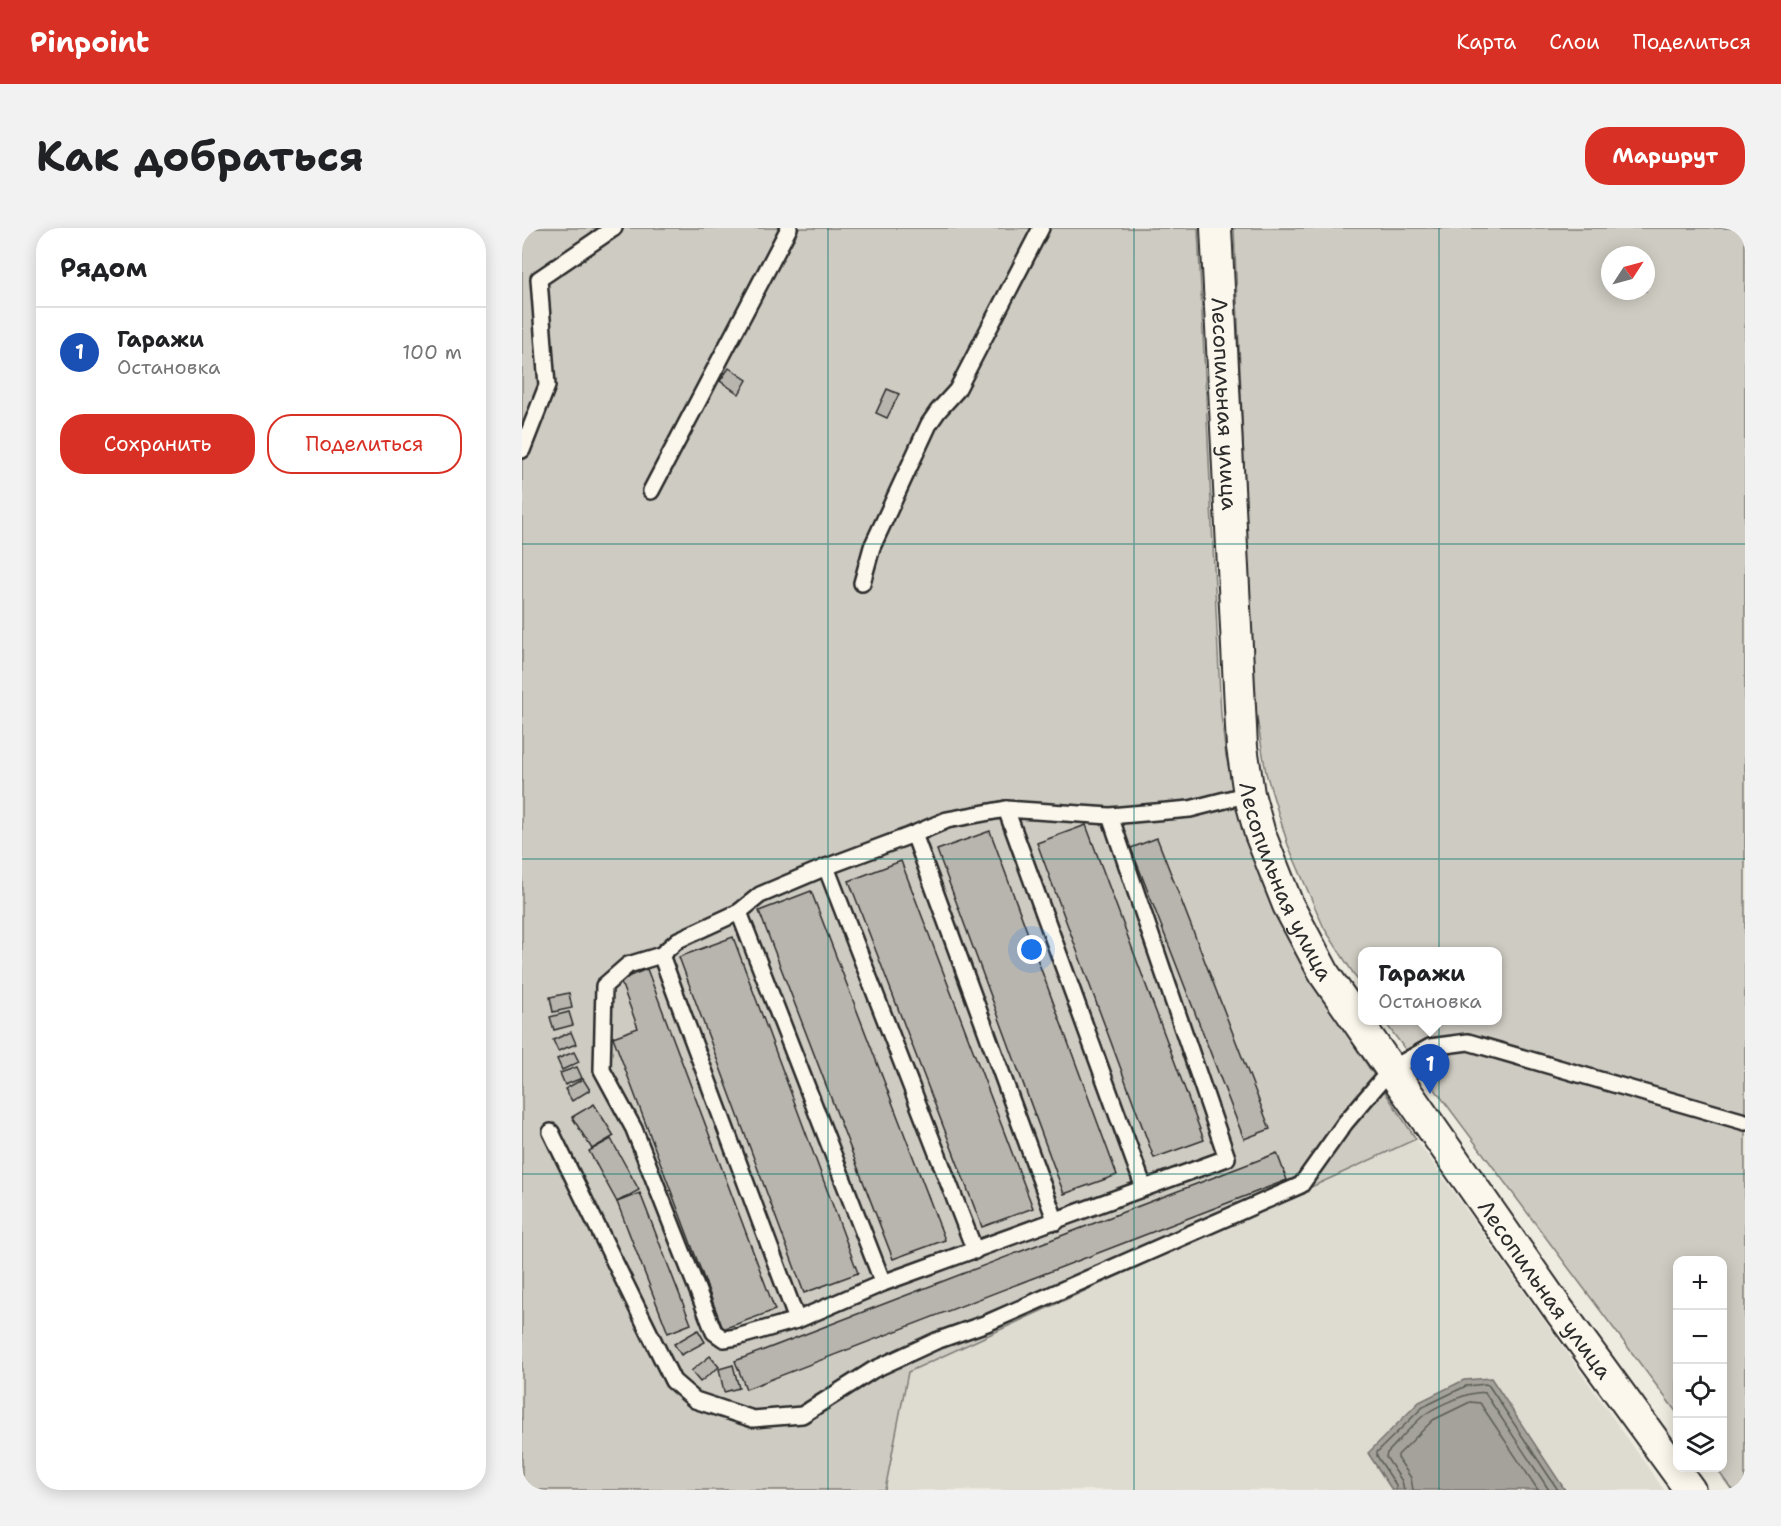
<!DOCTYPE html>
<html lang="ru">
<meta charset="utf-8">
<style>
body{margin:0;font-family:"Shantell Sans",sans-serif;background:#f2f2f2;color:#202124}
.controls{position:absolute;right:18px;bottom:18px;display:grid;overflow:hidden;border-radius:12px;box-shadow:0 3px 15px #0003}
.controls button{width:54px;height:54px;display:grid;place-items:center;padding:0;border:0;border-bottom:2px solid #e0e0e0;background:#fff;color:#202124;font:30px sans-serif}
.compass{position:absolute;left:1079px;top:18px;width:54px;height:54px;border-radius:50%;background:#fff;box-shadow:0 3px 15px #0003;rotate:54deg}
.you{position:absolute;left:510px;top:722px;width:21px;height:21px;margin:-15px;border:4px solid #fff;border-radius:50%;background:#1a73e8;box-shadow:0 0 0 9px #1a73e833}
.badge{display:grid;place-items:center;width:39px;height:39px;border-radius:50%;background:#d93025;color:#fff;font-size:20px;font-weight:700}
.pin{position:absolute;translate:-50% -50px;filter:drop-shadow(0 2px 3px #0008)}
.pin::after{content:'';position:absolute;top:32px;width:21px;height:18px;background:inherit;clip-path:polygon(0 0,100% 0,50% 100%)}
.popup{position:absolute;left:836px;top:719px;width:144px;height:78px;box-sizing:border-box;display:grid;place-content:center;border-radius:12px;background:#fff;filter:drop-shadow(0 2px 4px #0005);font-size:20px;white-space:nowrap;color:#757577}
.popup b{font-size:22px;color:#202124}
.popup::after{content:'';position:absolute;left:50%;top:100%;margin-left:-12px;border:12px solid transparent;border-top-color:#fff}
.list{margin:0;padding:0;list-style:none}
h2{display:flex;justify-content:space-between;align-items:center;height:78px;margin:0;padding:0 24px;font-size:26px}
h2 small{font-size:20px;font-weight:400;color:#757577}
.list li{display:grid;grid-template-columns:39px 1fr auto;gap:18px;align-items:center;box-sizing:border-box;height:90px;padding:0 24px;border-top:2px solid #e0e0e0}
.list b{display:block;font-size:22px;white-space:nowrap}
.list p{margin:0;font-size:20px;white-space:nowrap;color:#757577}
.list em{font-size:20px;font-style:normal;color:#757577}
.actions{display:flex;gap:12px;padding:18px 24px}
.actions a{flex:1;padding:14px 0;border:2px solid #d93025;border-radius:24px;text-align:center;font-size:21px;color:#d93025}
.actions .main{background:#d93025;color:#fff}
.icon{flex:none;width:33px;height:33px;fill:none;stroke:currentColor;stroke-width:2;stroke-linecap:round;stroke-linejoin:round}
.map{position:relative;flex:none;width:1223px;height:1262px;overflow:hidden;border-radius:24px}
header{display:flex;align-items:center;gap:36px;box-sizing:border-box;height:84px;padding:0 30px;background:#d93025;color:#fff}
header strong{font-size:28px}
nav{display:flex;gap:33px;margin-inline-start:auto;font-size:21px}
.intro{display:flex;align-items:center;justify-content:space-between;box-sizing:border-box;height:144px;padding:0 36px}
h1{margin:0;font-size:42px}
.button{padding:15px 27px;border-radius:24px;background:#d93025;color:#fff;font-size:21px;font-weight:700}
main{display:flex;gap:36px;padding:0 36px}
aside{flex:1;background:#fff;border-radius:24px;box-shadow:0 3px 15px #0003}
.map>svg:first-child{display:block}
.built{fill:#dedbd1}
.green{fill:#cecbc2;stroke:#7c7b76;stroke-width:1.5;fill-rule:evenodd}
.water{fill:#a4a29a;stroke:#74726e;stroke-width:1.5}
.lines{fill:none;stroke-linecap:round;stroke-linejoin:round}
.shore{stroke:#5b5b57;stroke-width:1.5}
.building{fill:#b8b5ae;stroke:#2b2b2b;stroke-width:1.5}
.lane-casing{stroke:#2b2b2b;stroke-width:20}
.street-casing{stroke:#2b2b2b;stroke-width:34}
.lane{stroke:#fbf7ec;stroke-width:15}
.street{stroke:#fbf7ec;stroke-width:30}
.grid{fill:none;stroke:#0f766e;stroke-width:1.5;stroke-opacity:0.55}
.labels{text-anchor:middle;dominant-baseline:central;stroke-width:6;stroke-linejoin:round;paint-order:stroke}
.street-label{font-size:22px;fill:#2b2b2b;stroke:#fbf7ec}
</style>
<header>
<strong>Pinpoint</strong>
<nav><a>Карта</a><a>Слои</a><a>Поделиться</a></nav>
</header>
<div class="intro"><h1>Как добраться</h1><a class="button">Маршрут</a></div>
<main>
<aside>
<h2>Рядом<small></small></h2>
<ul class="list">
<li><span class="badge" style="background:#1a4fb4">1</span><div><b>Гаражи</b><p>Остановка</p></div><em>100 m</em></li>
</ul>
<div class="actions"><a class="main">Сохранить</a><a>Поделиться</a></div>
</aside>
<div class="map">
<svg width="1223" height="1262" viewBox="0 0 1223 1262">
<rect width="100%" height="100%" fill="#eeebe0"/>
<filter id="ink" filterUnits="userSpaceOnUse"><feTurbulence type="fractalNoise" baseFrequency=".0167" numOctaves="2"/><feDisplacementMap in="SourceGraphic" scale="12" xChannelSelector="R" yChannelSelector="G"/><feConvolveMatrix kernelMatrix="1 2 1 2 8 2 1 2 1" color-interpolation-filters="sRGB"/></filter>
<g filter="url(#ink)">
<polygon class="built" points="894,911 1142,1262 363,1262 386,1144"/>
<g class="green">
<polygon points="0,0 676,0 699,487 704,528 723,607 791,755 894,911 386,1144 363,1262 0,1262"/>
<path d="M712,0H1223V1262H1210L1194,1240H1200V1032H1156L1155,1185L862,793L976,792V724H840V759L802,700L766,617L744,545L732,472ZM1088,27H1124V63H1088Z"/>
</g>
<polygon class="water" points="969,1150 1043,1262 870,1262 846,1225 897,1174 942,1152"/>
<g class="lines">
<g class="shore">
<polyline points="874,1262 874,1257 855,1228 855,1224 901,1179 944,1158 964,1156 967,1158 1036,1262"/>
<path d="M882,1262L880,1253L864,1229L865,1225C876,1214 892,1194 905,1185C917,1177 950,1162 963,1165L1027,1262"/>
<polyline points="891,1262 889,1250 876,1230 876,1227 911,1192 948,1174 958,1175 1016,1262"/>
</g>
</g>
<g class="building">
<polygon points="207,140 225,152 217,166 198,153"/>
<polygon points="365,161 377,166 365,190 354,185"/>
<polygon points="564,597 682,912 632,930 515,615"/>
<polygon points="468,603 595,947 542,966 415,622"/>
<polygon points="635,610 748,901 722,911 609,620"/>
<polygon points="379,633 511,980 460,999 327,653"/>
<polygon points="289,663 423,1012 371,1031 237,683"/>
<polygon points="211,709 336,1045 282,1065 157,729"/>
<polygon points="125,741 253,1082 201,1101 91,809 116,800 98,752"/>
<polygon points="47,765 50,780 31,784 28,769"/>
<polygon points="47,784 51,797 32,802 28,789"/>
<polygon points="49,804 54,816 36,823 31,812"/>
<polygon points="52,824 57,834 40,842 35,831"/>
<polygon points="55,839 60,850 43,857 38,845"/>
<polygon points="61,851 68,862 50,873 43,861"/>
<polygon points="72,876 92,908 70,921 50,889"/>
<polygon points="89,911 117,962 95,974 67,923"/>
<polygon points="755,925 765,952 224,1161 213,1133"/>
<polygon points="118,965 169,1096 146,1105 95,974"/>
<polygon points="176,1102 183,1114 159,1127 152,1116"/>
<polygon points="188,1128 197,1139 178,1154 169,1143"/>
<polygon points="211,1137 217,1160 202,1164 197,1141"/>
</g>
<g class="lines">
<defs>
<g id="lane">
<polyline points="0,222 25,158 17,51 92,0"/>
<polyline points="129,263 267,0"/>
<polyline points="340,355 350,319 407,196 416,183 435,162 519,0"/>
<polyline points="484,581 622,960"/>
<polyline points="588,588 705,930 361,1055 275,1092 215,1109 202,1111 192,1104 112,901 80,842 82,758 106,737 139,727 156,712 217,684 238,667 304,639 392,606 425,592 484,581 588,588 668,581 727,566"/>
<polyline points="392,606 534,994"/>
<polyline points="304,639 453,1023"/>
<polyline points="217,684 361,1055"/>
<polyline points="139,727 275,1092"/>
<polyline points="29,904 151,1153 173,1172 231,1191 280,1187 351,1142 414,1113 465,1095 779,957 823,895 869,841 908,819 946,814 1223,894"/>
</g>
<g id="street">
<path id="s1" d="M694,0L720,519L727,566L738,606L766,677L803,747L1034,1078L1168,1262"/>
</g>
</defs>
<use href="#lane" class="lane-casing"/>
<use href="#street" class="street-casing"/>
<use href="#lane" class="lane"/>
<use href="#street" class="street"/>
</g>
</g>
<path class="grid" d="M306,0V1262M612,0V1262M917,0V1262M0,316H1223M0,631H1223M0,946H1223"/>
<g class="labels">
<g class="street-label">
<text stroke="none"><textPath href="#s1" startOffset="176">Лесопильная улица</textPath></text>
<text stroke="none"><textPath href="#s1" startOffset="662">Лесопильная улица</textPath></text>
<text stroke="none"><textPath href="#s1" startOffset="1148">Лесопильная улица</textPath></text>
</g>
</g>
</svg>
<div class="controls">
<button>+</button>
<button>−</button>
<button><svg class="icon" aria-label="locate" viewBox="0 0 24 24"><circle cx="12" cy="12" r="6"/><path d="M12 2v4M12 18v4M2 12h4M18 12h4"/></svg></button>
<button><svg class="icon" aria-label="layers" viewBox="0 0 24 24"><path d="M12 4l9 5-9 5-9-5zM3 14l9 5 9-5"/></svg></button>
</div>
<svg class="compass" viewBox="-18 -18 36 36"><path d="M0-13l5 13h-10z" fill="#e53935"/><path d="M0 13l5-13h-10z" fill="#757577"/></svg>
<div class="you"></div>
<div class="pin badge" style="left:908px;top:866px;background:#1a4fb4">1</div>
<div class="popup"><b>Гаражи</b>Остановка</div>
</div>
</main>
